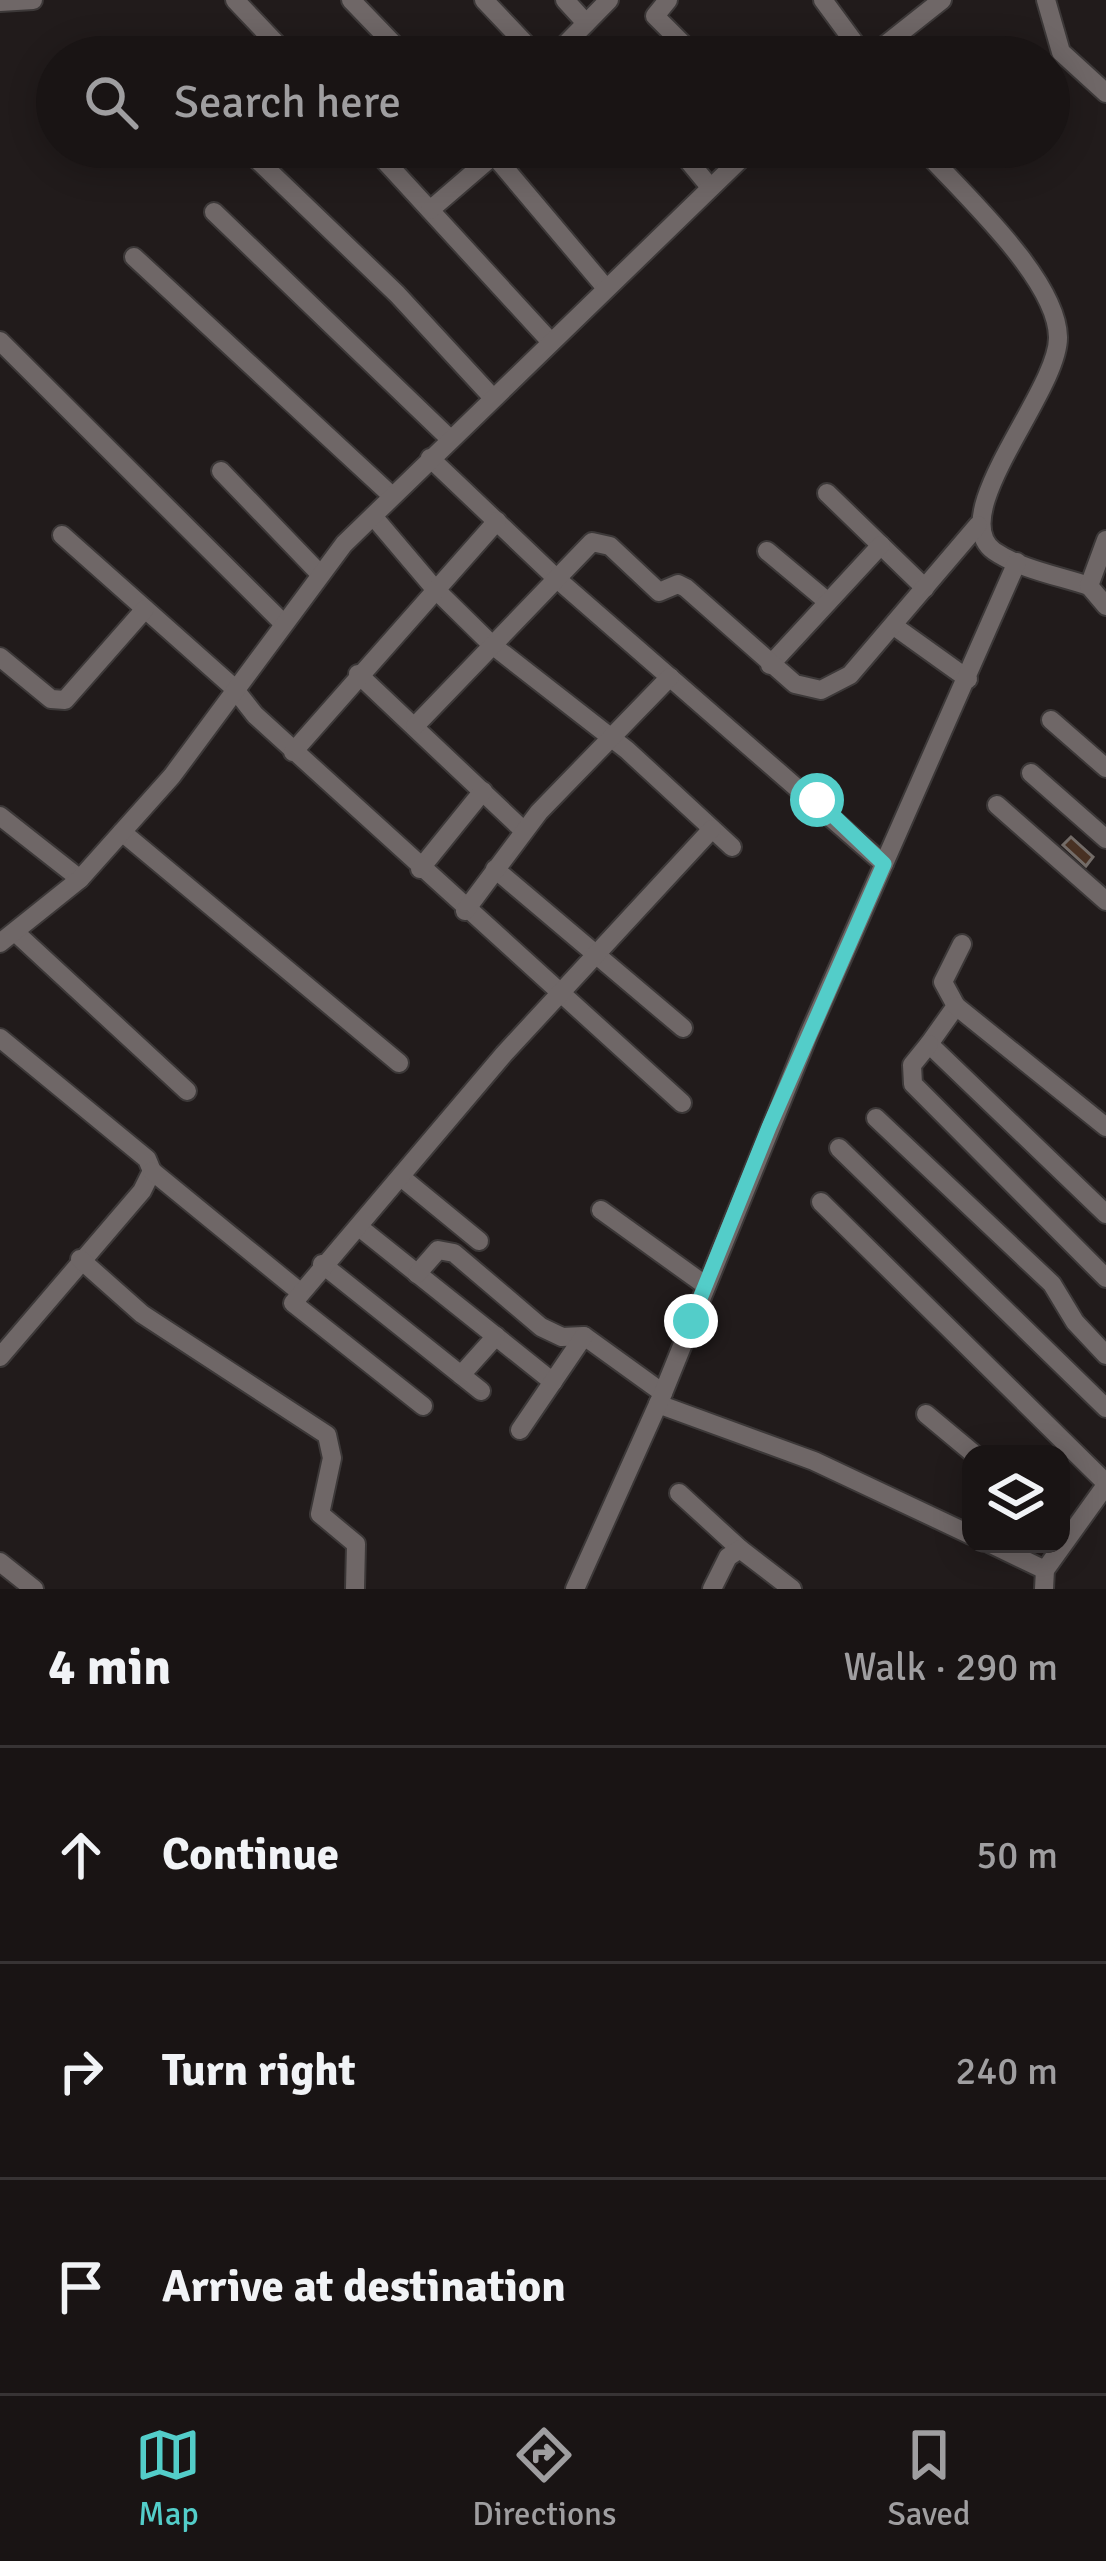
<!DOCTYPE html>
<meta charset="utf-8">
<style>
body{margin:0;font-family:Signika,sans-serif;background:#221d1d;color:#f1f3f6}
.controls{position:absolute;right:36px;bottom:36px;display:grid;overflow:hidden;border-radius:24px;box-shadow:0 6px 30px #0003}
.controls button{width:108px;height:108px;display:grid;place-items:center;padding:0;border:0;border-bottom:3px solid #373334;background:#191414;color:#f1f3f6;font:60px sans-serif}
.stop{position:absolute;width:36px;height:36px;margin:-27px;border:9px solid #53cdc9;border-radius:50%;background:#fff}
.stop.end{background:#53cdc9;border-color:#fff;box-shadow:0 3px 12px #0008}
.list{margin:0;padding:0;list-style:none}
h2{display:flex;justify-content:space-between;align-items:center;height:156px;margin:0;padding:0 48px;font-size:51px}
h2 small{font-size:39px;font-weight:400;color:#9f9ea0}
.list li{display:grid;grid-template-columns:78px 1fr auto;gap:36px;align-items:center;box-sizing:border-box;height:216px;padding:0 48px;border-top:3px solid #373334}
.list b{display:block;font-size:45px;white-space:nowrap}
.list em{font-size:39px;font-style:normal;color:#9f9ea0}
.icon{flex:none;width:66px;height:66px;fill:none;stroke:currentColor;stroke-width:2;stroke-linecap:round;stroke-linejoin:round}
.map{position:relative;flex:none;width:1106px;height:1589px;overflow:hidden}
.search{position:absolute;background:#191414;box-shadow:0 6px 30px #0003;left:36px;right:36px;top:36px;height:132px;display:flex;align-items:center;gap:30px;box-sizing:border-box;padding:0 42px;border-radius:66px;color:#9f9ea0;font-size:45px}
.sheet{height:804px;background:#191414}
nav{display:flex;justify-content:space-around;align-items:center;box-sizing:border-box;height:168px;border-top:3px solid #373334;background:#191414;font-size:33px;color:#9f9ea0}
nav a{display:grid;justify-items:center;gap:6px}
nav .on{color:#53cdc9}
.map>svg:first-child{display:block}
.building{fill:#483123;stroke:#736c68;stroke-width:3}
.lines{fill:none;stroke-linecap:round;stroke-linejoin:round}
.minor-casing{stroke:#3c3838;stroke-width:22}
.minor{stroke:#6f6767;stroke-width:18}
.route{stroke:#53cdc9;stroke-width:15}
</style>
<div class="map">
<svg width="1106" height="1589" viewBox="0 0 1106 1589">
<rect width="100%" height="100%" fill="#211b1b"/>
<polygon class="building" points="1071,837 1093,857 1086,866 1063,845"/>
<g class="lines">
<defs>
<g id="minor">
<polyline points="235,0 289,57"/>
<polyline points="351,0 406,57"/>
<polyline points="484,0 538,57"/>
<polyline points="565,0 586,23"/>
<polyline points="668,0 655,16 696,57"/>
<polyline points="823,0 865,57"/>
<polyline points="1046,0 1061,52 1106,93"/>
<polyline points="0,2 33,0"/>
<polyline points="553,57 609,0"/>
<polyline points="870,57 942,0"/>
<polyline points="244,147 397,294 493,398"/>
<polyline points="372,147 550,341"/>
<polyline points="487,147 605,287"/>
<polyline points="677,147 710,187"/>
<path d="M921,147C960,191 1057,278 1058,337C1059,391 944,515 994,551C1020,569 1059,576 1089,586"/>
<polyline points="430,210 494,155"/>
<polyline points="214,212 450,439"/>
<polyline points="134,257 391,495"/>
<polyline points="0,341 283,623"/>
<polyline points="430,458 556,578 884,864"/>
<polyline points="221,471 320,574"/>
<polyline points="827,493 925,588"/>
<polyline points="373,516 434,588 491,644 627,750 732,847"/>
<polyline points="62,535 233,687 255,715 682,1103"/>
<polyline points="1106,540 1089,586 1106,606"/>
<polyline points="767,551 828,602"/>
<polyline points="894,626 968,679"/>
<polyline points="0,657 51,699 65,700 145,609"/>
<polyline points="770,665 881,545"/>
<polyline points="358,674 523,830"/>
<polyline points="1051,720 1106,768"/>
<polyline points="415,726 592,542 610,546 659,592 678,584 686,588 795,684 821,690 850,675 978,525"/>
<polyline points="293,752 497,521"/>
<polyline points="1031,773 1106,839"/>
<polyline points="997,805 1106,901"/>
<polyline points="0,816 80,879"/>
<polyline points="122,832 399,1063"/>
<polyline points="420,869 483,791"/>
<polyline points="495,869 683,1028"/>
<polyline points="465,911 539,812 670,677"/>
<polyline points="15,932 187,1091"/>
<polyline points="0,943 80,879 172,776 344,544 753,147"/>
<polyline points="962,944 943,982 956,1006 929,1044 1106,1214"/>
<polyline points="956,1006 1106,1127"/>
<polyline points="0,1038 147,1159 152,1171 142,1191 0,1357"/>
<polyline points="929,1044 912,1065 913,1084 1106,1278"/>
<polyline points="876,1118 1052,1284 1075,1322 1106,1355"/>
<polyline points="839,1148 1106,1408"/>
<polyline points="152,1171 300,1292"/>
<polyline points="401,1177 479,1241"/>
<polyline points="821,1202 1106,1483"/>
<polyline points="601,1210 705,1285"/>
<polyline points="359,1227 553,1382"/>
<polyline points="80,1259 142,1314 327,1435 332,1458 320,1514 356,1544 355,1589"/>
<polyline points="322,1264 481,1391"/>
<polyline points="417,1274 438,1250 454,1253 541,1327 562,1337 584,1336 663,1393"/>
<polyline points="461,1375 496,1336"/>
<polyline points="658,1404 814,1461 971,1535"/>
<polyline points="423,1406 293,1303 504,1054 712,829"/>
<polyline points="926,1414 974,1454"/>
<polyline points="520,1430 584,1336"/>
<polyline points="679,1493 740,1549"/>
<polyline points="991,1544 1045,1570"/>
<polyline points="0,1562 34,1589"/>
<polyline points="575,1589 663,1393 808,1036 1017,562"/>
<polyline points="712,1589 728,1557 740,1549 792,1589"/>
<polyline points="1044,1589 1045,1570 1106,1485"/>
</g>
</defs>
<use href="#minor" class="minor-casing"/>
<use href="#minor" class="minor"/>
</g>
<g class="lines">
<polyline class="route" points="691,1321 769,1127 884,864 817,800"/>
</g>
</svg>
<div class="controls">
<button><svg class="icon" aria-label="layers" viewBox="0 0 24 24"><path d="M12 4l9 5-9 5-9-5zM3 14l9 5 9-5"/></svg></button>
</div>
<div class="stop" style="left:817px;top:800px"></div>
<div class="stop end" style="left:691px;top:1321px"></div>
<div class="search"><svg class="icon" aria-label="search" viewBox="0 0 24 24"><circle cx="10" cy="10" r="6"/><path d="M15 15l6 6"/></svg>Search here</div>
</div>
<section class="sheet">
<h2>4 min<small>Walk · 290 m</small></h2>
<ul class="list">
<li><svg class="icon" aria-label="ahead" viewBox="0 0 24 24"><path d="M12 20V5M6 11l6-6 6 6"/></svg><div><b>Continue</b></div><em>50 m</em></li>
<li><svg class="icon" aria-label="right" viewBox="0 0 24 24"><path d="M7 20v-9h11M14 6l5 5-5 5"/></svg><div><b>Turn right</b></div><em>240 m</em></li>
<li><svg class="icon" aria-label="arrive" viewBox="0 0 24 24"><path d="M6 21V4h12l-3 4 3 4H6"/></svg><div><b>Arrive at destination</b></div></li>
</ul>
</section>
<nav>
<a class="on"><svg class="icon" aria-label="map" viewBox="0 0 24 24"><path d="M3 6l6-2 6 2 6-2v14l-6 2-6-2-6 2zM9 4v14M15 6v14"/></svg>Map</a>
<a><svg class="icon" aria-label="directions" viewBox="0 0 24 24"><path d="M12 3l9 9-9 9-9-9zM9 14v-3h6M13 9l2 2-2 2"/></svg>Directions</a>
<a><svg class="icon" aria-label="saved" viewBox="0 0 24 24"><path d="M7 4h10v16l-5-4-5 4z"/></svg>Saved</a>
</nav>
